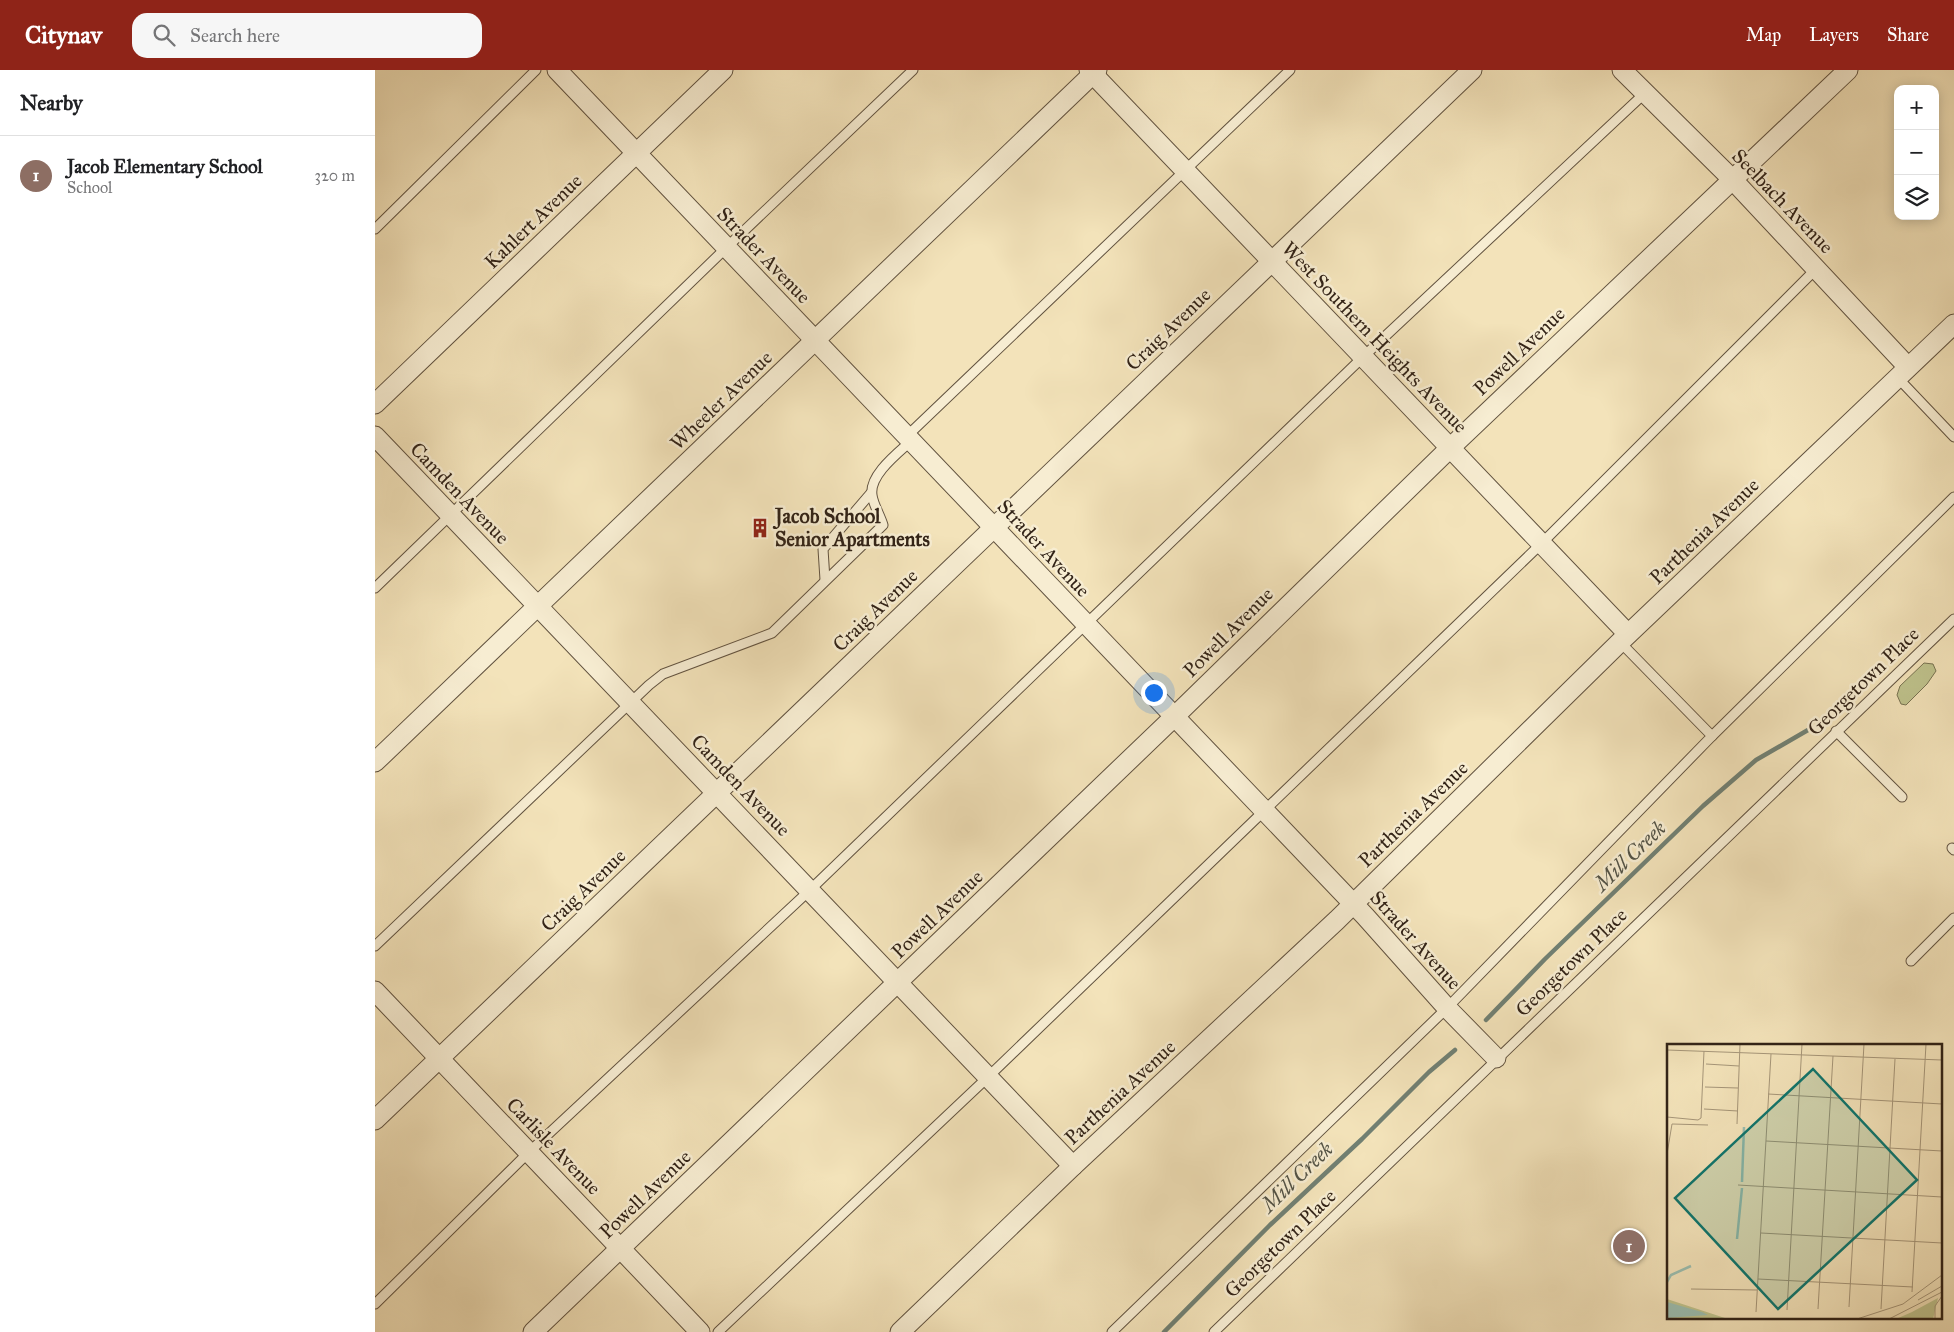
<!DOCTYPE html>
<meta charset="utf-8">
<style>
body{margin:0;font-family:"IM FELL Great Primer",serif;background:#f6f6f6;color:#202124}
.controls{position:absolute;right:15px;top:15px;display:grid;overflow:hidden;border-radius:10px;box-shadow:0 2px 12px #0003}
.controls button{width:45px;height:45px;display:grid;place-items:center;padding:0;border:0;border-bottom:1px solid #e0e0e0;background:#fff;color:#202124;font:25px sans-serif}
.you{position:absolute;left:778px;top:622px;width:18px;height:18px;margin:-12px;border:4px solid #fff;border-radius:50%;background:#1a73e8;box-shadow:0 0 0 8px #1a73e833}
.badge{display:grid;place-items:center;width:32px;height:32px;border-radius:50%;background:#8f2418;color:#fff;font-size:16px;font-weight:700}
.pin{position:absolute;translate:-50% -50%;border:2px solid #fff;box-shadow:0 1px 5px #0006}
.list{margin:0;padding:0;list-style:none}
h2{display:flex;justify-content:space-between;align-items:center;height:65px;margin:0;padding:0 20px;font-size:21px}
h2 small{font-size:16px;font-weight:400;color:#757577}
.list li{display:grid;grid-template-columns:32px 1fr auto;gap:15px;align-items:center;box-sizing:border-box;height:80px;padding:0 20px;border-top:1px solid #e0e0e0}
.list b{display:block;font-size:19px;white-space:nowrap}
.list p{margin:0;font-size:16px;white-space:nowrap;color:#757577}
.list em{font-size:16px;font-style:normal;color:#757577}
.icon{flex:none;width:28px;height:28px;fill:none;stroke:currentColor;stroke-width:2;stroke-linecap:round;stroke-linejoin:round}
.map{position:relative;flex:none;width:1579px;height:1262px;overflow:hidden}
header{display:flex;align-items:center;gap:30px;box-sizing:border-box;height:70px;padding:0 25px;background:#8f2418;color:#fff}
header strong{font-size:24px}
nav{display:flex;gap:28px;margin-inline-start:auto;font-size:18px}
.search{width:350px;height:45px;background:#f6f6f6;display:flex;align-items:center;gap:12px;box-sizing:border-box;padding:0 18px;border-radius:15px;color:#757577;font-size:19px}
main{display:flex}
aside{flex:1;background:#fff}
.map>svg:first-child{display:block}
.green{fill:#bfc38d;stroke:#787352}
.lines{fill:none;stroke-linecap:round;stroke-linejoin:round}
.stream{stroke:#718073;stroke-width:4.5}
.service-casing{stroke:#625340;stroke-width:11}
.minor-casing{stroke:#625340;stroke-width:21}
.service{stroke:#f7edd2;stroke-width:9}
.minor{stroke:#f7edd2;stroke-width:19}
.labels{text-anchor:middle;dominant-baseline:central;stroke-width:5;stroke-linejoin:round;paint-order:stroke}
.street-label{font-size:20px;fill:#322317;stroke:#f7edd2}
.poi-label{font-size:20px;font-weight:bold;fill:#322317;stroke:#f7edd2;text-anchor:start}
.water-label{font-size:21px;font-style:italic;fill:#525245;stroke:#f7edd2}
.inset-river{fill:none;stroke:#9bbeb0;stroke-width:2.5}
.inset-road{fill:none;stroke:#a69679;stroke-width:1}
.view{fill:#0f766e;fill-opacity:0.15;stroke:#0f766e;stroke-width:2.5}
.inset-edge{fill:none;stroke:#322317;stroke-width:2.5}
</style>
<header>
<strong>Citynav</strong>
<div class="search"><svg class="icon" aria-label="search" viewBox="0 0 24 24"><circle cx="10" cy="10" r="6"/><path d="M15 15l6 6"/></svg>Search here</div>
<nav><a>Map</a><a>Layers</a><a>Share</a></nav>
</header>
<main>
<aside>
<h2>Nearby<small></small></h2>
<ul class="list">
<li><span class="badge" style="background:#8d6e63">1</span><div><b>Jacob Elementary School</b><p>School</p></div><em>320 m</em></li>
</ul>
</aside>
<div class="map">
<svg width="1579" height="1262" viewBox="0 0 1579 1262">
<rect width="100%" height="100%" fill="#f3e3ba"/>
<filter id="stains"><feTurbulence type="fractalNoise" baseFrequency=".004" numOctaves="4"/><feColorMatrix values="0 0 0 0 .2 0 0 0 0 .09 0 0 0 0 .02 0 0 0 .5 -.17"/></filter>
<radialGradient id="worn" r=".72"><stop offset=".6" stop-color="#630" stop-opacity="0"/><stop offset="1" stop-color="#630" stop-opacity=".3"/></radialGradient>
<polygon class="green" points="1549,593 1558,594 1561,601 1552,614 1531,635 1526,634 1522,625 1525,616"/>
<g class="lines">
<g class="stream">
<polyline points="1111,950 1170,889 1328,736 1381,690 1433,660"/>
<polyline points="789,1262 895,1155 987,1069 1054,1002 1080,980"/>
</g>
<defs>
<g id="service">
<polyline points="0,159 161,0"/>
<polyline points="1522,307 1579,367"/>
<polyline points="532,366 915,0"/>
<polyline points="450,510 448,479 496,423"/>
<polyline points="0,518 351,178 538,0"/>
<polyline points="1461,661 1527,727"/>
<polyline points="1337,666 1579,427"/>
<polyline points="1577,778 1579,780"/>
<path d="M0,876L274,615L288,604L397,563L508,455C505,445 498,434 497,425C494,405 523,383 536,371"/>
<polyline points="1536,891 1579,848"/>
<polyline points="0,1234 153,1083 435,820 988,287 1270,23"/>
<polyline points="343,1262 613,1007 1167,473 1441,199"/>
<polyline points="737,1262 1072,938 1337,666 1245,572"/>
<polyline points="839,1262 1579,549"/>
</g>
<g id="minor">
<polyline points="182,0 990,846 1072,938 1121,988"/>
<polyline points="714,0 1253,564"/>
<polyline points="1247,0 1357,109 1533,297"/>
<polyline points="0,334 348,0"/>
<polyline points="0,366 698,1096"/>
<polyline points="0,692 722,0"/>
<polyline points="0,921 325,1262"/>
<polyline points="0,1050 1097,0"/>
<polyline points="158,1262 799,647 1075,378 1473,0"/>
<polyline points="525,1262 698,1096 962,850 1245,572 1579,254"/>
</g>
</defs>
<use href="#service" class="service-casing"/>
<use href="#minor" class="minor-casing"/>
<use href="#service" class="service"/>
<use href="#minor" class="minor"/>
</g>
<defs>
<symbol id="building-bare" viewBox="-9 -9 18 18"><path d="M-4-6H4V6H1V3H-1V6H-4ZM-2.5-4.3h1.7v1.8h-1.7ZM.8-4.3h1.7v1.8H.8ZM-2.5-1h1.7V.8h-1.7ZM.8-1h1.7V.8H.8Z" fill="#8f2418" stroke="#f7edd2" stroke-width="2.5" paint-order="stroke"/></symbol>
</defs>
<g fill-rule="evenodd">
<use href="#building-bare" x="371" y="444" width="28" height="28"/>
</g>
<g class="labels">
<g class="street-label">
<text transform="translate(1408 131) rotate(46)">Seelbach Avenue</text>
<text transform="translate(158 151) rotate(-44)">Kahlert Avenue</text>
<text transform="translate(389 185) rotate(46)">Strader Avenue</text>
<text transform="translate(793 259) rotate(-44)">Craig Avenue</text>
<text transform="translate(1000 267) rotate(46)">West Southern Heights Avenue</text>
<text transform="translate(1144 281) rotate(-44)">Powell Avenue</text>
<text transform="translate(346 330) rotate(-44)">Wheeler Avenue</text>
<text transform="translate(85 423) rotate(46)">Camden Avenue</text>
<text transform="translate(1329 461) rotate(-44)">Parthenia Avenue</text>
<text transform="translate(669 478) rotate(47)">Strader Avenue</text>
<text transform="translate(500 540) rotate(-44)">Craig Avenue</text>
<text transform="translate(853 562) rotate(-45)">Powell Avenue</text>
<text transform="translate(1488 611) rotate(-44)">Georgetown Place</text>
<text transform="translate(366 715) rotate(46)">Camden Avenue</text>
<text transform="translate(1038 744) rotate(-44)">Parthenia Avenue</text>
<text transform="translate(208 820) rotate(-44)">Craig Avenue</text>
<text transform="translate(562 844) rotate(-44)">Powell Avenue</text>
<text transform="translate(1041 870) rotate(48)">Strader Avenue</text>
<text transform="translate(1196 892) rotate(-44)">Georgetown Place</text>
<text transform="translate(745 1022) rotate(-43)">Parthenia Avenue</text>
<text transform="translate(179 1076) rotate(46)">Carlisle Avenue</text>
<text transform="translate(270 1124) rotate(-44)">Powell Avenue</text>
<text transform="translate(905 1173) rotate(-44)">Georgetown Place</text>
</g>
<g class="poi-label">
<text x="400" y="446">Jacob School<tspan x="400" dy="23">Senior Apartments</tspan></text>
</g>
<g class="water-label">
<text transform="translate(1255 786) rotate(-44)">Mill Creek</text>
<text transform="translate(922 1107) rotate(-44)">Mill Creek</text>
</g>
</g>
<g transform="translate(1292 974)">
<rect width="275" height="275" fill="#f3e3ba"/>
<path d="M271,254L266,275H229L245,268ZM0,255L61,275H0Z" fill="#bfc38d"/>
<path d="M0,258L35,268L41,271L0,274Z" fill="#9bbeb0"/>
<path class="inset-river" d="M75,138L77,83M70,195L75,144M0,238L4,231L24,222"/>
<path class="inset-road" d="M0,6L275,16M39,20L72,22M38,43L71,44M101,50L275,60M37,65L71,67M0,73L31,76L34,74L37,7M70,80L73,0M99,97L275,107M0,110L5,80L41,81M71,141L275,153M94,189L275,199M91,235L246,243M24,245L90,246M245,248L259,0M251,256L275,242M182,263L197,0M151,265L166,12M214,265L228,15M120,266L135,0M89,268L104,10M190,275L236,260L275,231M222,275L275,248M268,275V262L275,252"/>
<path class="view" d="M146,25L250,136L111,265L8,154Z"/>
<rect width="275" height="275" class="inset-edge"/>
</g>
<rect width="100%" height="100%" filter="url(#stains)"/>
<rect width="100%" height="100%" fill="url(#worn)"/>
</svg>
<div class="controls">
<button>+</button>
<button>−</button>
<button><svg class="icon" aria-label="layers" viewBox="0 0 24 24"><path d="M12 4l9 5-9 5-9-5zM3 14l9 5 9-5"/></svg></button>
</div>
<div class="you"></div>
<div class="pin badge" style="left:1254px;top:1176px;background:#8d6e63">1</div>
</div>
</main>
